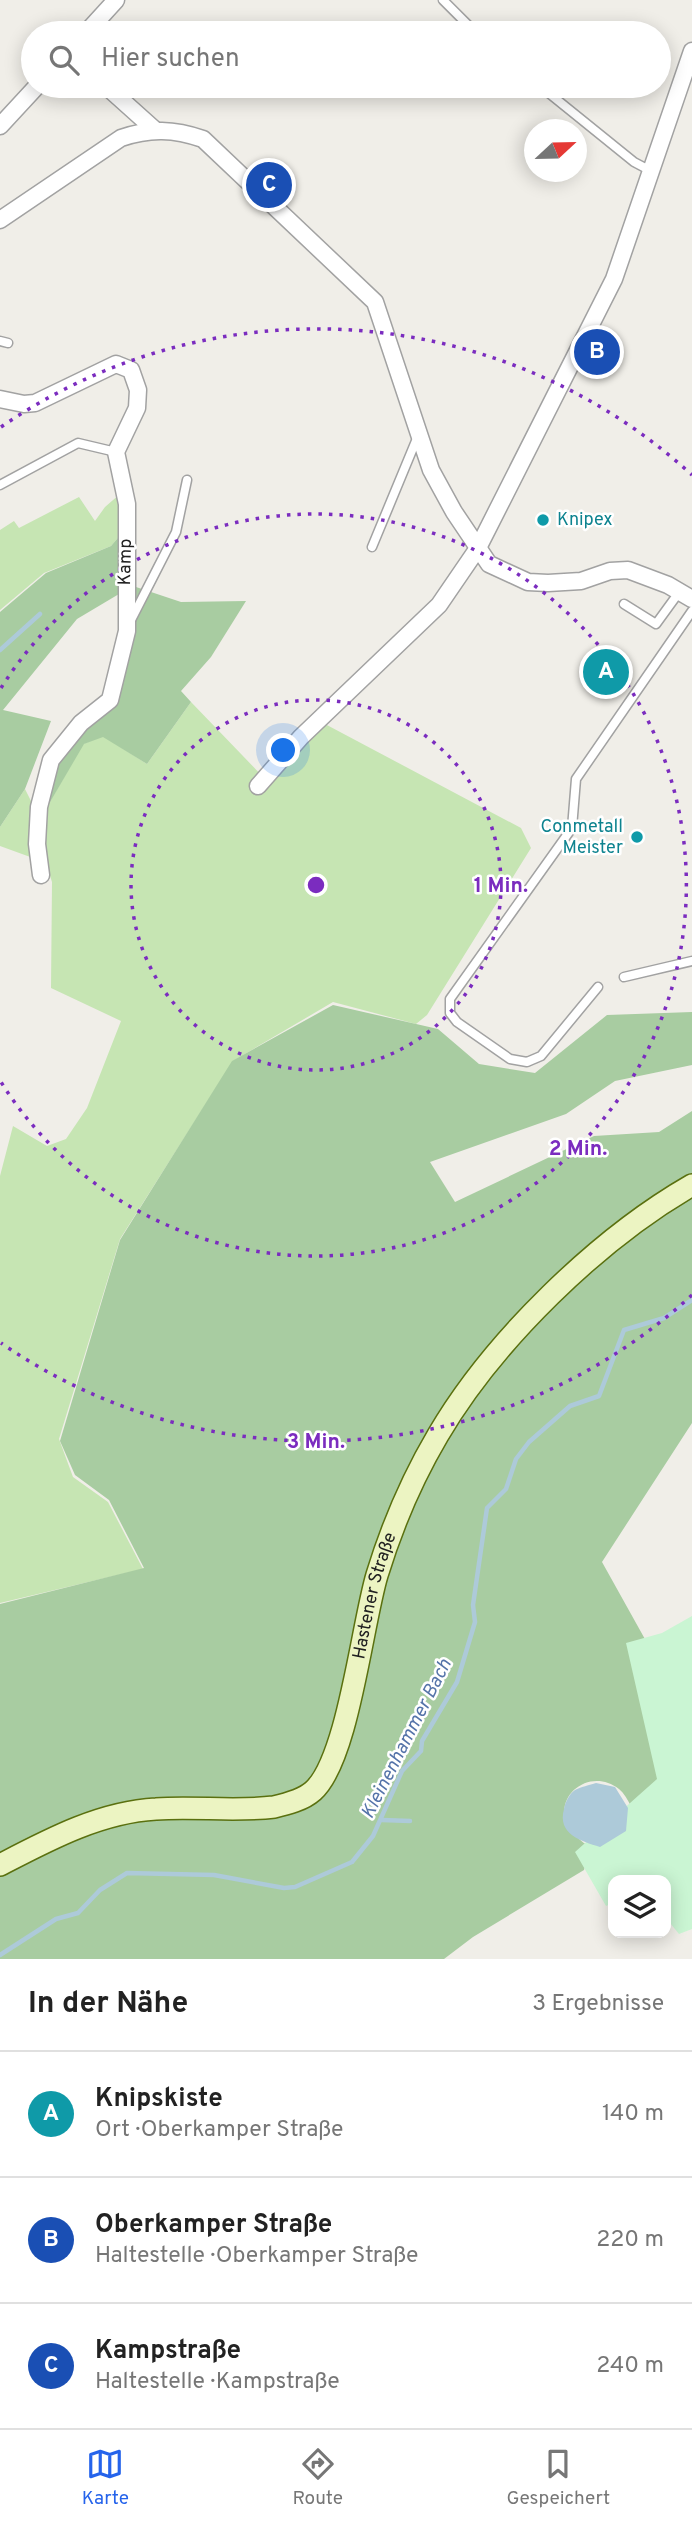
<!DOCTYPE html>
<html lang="de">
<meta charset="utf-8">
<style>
body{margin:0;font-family:Overpass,sans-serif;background:#f6f6f6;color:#222}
.controls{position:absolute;right:21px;bottom:21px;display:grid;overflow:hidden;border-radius:14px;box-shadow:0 4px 18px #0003}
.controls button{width:63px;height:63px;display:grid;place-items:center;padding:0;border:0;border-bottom:2px solid #e0e0e0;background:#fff;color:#222;font:35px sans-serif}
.compass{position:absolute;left:524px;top:119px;width:63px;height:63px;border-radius:50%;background:#fff;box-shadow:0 4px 18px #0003;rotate:68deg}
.you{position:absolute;left:284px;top:751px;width:24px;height:24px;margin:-18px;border:5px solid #fff;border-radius:50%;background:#1a73e8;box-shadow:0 0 0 10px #1a73e833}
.badge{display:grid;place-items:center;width:46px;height:46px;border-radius:50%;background:#2563eb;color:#fff;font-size:23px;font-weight:700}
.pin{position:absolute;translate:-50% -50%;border:4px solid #fff;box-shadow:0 2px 7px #0006}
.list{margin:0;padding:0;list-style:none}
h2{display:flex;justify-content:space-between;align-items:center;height:91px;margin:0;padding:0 28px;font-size:30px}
h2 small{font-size:23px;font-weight:400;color:#767676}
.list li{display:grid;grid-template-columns:46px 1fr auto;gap:21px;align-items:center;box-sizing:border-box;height:126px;padding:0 28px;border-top:2px solid #e0e0e0}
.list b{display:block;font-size:26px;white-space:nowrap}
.list p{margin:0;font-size:23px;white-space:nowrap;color:#767676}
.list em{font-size:23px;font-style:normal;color:#767676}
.icon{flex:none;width:38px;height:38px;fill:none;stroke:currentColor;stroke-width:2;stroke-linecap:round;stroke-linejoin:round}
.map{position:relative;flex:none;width:692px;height:1959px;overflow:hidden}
.search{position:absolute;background:#fff;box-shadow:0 4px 18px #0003;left:21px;right:21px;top:21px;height:77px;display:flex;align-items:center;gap:18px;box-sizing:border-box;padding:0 24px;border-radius:38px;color:#767676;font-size:26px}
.sheet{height:469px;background:#fff}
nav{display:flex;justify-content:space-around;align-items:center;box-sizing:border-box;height:98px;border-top:2px solid #e0e0e0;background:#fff;font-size:19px;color:#767676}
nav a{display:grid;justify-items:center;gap:4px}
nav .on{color:#2563eb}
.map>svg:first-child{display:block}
.grass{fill:#c6e5b3}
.forest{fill:#a8cca1}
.park{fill:#caf5d3}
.water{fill:#adcad9}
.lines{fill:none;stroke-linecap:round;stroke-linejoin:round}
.stream{stroke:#adcad9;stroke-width:4.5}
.lane-casing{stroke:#a2a2a2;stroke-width:11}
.street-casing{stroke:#a2a2a2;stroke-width:19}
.secondary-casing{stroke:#5a700f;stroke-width:24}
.lane{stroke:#fff;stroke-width:8}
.street{stroke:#fff;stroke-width:16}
.secondary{stroke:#ecf4c2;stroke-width:21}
.ring{fill:none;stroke:#7b2cbf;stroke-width:3.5;stroke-dasharray:3.5 7}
.culture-dot{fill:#0f9aa8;stroke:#fff;stroke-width:2.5}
.labels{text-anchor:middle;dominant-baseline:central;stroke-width:5;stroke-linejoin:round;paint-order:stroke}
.culture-label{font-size:18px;fill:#0d838f;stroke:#fff;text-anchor:start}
.street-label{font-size:18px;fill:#212121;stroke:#fff}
.water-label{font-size:19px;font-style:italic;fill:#5574a9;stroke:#fff}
.centre{fill:#7b2cbf;stroke:#fff;stroke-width:3.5}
.ring-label{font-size:21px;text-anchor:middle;font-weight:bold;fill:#7b2cbf;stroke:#fff;stroke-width:5;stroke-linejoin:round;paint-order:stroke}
</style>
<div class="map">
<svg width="692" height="1959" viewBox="0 0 692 1959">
<rect width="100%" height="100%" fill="#f0eee8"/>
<g class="grass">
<polygon points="120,494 123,532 111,546 44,573 0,610 0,530 14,521 19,528 79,497 95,521 105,507"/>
<polygon points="191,702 268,782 325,724 521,828 531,848 427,1015 416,1024 333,1002 233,1061 120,1239 59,1439 73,1477 108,1502 143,1569 0,1603 0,1176 13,1126 47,1146 66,1139 87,1108 121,1021 51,988 52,882 42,851 39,821 83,744 103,736 147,764"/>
<polygon points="25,789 34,807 33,858 0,846 0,827"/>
</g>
<g class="forest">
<polygon points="123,532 119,594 77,619 3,710 51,721 25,789 0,827 0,612 46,573 111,546"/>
<polygon points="130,585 181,602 246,601 211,657 181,691 191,702 147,764 103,737 84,744 39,821 60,750 112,703"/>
<path d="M333,1005L438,1029L479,1064L535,1073L607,1015L692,1012V1065L615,1081L566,1114L430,1162L455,1202L594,1136L659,1132L692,1111V1423L602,1562L675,1693L668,1759L641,1828C635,1817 629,1797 619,1789C584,1761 533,1812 590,1847L584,1870L473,1937L444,1959H0V1604L144,1568L109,1500L75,1475L60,1441L120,1240L232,1061Z"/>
</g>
<polygon class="park" points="692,1616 692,1929 679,1934 666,1918 666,1880 613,1880 613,1903 606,1906 575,1852 657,1779 626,1643 662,1633"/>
<path class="water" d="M596,1783L615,1787L628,1808L626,1831L600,1847C581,1841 557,1834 564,1809C565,1803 569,1794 575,1790C580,1787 590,1785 596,1783Z"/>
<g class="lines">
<g class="stream">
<polyline points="0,650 40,614"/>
<polyline points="382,1820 410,1821"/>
<polyline points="0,1955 56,1919 78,1913 100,1890 127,1873 214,1875 284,1888 295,1887 352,1862 373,1836 402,1771 421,1751 422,1741 457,1682 475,1622 473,1605 487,1508 506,1489 516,1459 529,1442 570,1406 599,1396 624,1330 664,1318 692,1300"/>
</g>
<defs>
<g id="lane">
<polyline points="443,0 476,33"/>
<polyline points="540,86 634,162 651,171"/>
<polyline points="0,341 8,343"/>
<polyline points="0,485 78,443 116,452"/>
<polyline points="372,547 418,436"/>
<polyline points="624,604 656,624 680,591"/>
<polyline points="130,622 176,532 187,480"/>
<polyline points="624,977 692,961"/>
<polyline points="598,987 541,1056 527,1062 510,1059 457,1022 450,1013 450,999 572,828 576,779 692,611"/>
</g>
<g id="street">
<polyline points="86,33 116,0"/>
<polyline points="106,86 155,130"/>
<polyline points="0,126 37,86"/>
<path d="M0,220L121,138C150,128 174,129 203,139L375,302L431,470L454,512L489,564L528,582L548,583L581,581L610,571L628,570L668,585L692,599"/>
<polyline points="0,399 24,404 35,403 116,364 131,370 138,390 137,408 116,452 127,504 127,631 110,700 81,723 51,760 39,807 37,844 41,875"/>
<polyline points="258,786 301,737 439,605 478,548 614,279 692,51"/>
</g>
<g id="secondary">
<path id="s1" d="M0,1865C48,1840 100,1812 156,1809C195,1806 235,1812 274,1807C287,1804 303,1800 313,1791C348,1760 362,1625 377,1575C392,1526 412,1479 438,1435C493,1341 598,1239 692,1185"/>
</g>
</defs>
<use href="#lane" class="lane-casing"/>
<use href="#street" class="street-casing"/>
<use href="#secondary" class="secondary-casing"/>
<use href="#lane" class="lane"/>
<use href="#street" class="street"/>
<use href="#secondary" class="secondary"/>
</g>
<g class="ring">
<circle cx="316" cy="885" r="185"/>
<path d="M1 688A371 371 0 1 1 1 1082"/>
<path d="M692 1295A556 556 0 0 1 1 1343M1 427A556 556 0 0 1 692 475"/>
</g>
<g class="culture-dot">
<circle cx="543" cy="520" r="7"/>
<circle cx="637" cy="837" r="7"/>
</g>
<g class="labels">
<g class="culture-label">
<text x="557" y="520">Knipex</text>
<text x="623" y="827" text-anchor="end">Conmetall<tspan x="623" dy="21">Meister</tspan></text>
</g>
<g class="street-label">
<text transform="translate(126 562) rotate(-89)">Kamp</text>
<text stroke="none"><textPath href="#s1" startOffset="534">Hastener Straße</textPath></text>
</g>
<g class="water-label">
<text transform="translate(407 1739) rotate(-63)">Kleinenhammer Bach</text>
</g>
</g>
<circle cx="316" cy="885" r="10" class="centre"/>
<g class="ring-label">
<text x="501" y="892">1 Min.</text>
<text x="578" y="1155">2 Min.</text>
<text x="316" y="1448">3 Min.</text>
</g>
</svg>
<div class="controls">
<button><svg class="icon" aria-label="layers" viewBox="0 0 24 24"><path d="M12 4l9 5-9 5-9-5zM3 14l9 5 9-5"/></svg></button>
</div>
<svg class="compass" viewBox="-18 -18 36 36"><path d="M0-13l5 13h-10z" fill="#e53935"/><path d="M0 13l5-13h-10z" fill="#767676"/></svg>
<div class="you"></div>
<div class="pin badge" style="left:606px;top:672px;background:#0f9aa8">A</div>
<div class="pin badge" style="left:597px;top:352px;background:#1a4fb4">B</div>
<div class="pin badge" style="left:269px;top:185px;background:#1a4fb4">C</div>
<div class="search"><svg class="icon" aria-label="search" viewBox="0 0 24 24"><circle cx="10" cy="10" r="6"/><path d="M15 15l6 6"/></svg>Hier suchen</div>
</div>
<section class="sheet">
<h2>In der Nähe<small>3 Ergebnisse</small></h2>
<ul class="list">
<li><span class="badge" style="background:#0f9aa8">A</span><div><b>Knipskiste</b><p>Ort · Oberkamper Straße</p></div><em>140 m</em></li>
<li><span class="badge" style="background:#1a4fb4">B</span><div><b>Oberkamper Straße</b><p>Haltestelle · Oberkamper Straße</p></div><em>220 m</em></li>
<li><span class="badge" style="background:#1a4fb4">C</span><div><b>Kampstraße</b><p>Haltestelle · Kampstraße</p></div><em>240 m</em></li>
</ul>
</section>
<nav>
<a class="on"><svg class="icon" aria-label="map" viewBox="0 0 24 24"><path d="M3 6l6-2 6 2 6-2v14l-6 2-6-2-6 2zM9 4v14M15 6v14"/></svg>Karte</a>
<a><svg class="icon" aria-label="directions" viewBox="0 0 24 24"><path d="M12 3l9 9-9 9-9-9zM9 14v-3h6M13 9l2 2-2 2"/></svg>Route</a>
<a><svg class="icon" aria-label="saved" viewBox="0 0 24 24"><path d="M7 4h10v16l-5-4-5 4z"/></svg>Gespeichert</a>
</nav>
